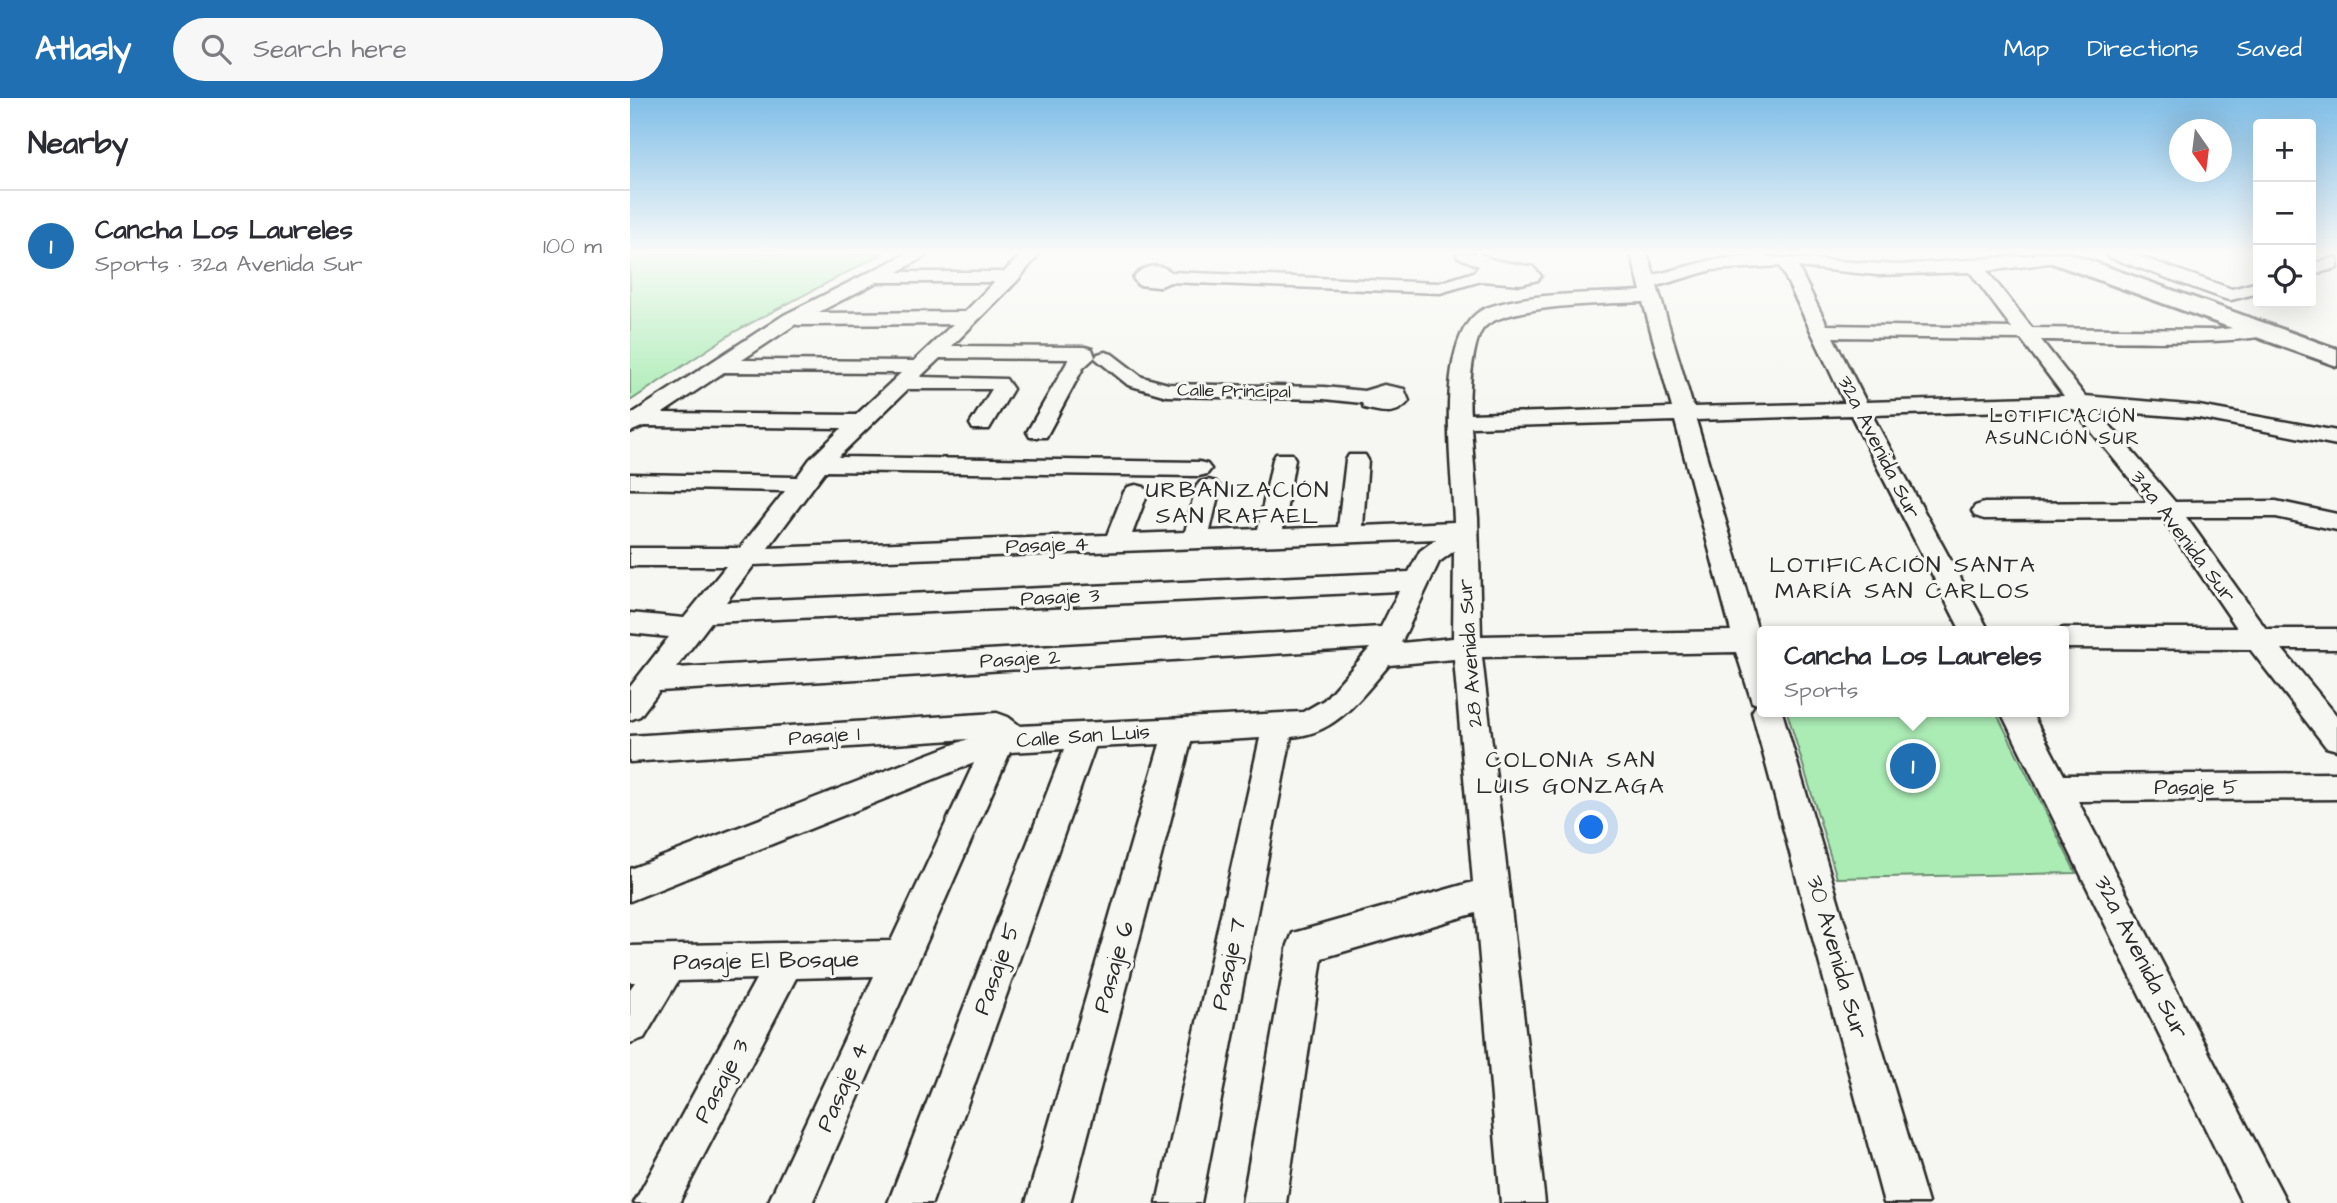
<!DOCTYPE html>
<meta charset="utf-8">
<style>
body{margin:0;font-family:"Architects Daughter",sans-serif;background:#f7f7f7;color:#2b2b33}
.controls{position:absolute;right:21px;top:21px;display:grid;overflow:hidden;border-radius:7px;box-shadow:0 7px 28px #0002}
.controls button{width:63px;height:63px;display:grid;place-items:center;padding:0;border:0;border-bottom:2px solid #e1e1e2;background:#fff;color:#2b2b33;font:35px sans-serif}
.compass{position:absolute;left:1539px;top:21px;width:63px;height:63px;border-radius:50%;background:#fff;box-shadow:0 7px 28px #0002;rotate:166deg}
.you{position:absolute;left:962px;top:730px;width:24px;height:24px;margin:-18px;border:5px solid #fff;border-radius:50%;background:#1a73e8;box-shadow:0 0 0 10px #1a73e833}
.badge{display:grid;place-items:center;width:46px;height:46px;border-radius:50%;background:#1f6fb2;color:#fff;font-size:23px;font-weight:700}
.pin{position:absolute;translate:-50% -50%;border:4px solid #fff;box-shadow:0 2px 7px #0006}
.popup{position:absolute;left:1127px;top:528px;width:312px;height:91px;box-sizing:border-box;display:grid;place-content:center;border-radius:7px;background:#fff;filter:drop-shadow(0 2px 5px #0005);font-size:23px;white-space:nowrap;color:#7c7c81}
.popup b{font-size:26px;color:#2b2b33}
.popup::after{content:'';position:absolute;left:50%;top:100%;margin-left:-14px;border:14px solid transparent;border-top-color:#fff}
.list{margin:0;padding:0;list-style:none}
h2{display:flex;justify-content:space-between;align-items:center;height:91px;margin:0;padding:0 28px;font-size:30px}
h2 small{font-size:23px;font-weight:400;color:#7c7c81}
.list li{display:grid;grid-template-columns:46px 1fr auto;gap:21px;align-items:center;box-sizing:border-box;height:112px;padding:0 28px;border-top:2px solid #e1e1e2}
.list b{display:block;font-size:26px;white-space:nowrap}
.list p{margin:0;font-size:23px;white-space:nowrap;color:#7c7c81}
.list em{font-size:23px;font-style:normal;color:#7c7c81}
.icon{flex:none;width:38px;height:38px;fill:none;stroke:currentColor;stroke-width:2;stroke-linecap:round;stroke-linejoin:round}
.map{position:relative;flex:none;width:1707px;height:1105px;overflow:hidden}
header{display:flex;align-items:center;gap:42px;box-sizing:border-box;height:98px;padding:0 35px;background:#1f6fb2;color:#fff}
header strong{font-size:33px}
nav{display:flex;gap:38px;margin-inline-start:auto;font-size:24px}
.search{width:490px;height:63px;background:#f7f7f7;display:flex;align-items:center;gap:18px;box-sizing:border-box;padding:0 24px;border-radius:38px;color:#7c7c81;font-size:26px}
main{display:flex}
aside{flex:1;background:#fff}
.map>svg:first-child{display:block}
.green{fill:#abecb5;stroke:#6b8c70;stroke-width:2}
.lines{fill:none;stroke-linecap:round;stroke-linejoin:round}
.minor-casing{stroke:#2b2b2b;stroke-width:5}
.highway-casing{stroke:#2b2b2b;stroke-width:6}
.minor{fill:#f6f6f2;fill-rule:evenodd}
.highway{fill:#f6f6f2;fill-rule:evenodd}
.labels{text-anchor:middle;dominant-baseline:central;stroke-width:6;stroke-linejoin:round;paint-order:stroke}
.far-street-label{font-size:18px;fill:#2b2b2b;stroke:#f6f6f2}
.far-neighbourhood-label{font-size:19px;letter-spacing:2px;fill:#2b2b2b;stroke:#f6f6f2}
.street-label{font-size:21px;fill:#2b2b2b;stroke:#f6f6f2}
.neighbourhood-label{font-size:23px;letter-spacing:2px;fill:#2b2b2b;stroke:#f6f6f2}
.near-street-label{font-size:24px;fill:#2b2b2b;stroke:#f6f6f2}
</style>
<header>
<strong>Atlasly</strong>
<div class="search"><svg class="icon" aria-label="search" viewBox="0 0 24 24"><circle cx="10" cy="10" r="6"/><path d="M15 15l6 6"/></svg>Search here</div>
<nav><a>Map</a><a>Directions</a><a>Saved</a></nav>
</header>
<main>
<aside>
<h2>Nearby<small></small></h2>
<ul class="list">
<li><span class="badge">1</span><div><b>Cancha Los Laureles</b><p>Sports · 32a Avenida Sur</p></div><em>100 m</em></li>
</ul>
</aside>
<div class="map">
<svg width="1707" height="1105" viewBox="0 0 1707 1105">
<rect width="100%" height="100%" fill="#f6f6f2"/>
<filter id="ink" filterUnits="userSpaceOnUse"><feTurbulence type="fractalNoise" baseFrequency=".0143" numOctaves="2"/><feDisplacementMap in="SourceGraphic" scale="14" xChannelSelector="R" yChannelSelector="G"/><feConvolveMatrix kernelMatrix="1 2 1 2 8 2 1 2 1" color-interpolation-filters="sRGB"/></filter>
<g filter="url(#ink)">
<g class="green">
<polygon points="0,155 254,155 104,234 0,303"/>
<polygon points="1157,614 1366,614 1446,775 1207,780"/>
</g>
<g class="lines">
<defs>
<g id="minor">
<path d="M278,155H300L268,174H374L393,155H410L387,183L322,248L455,249L462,251L465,259L453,270L416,339H400L397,334L439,261L310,260L290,279L376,281L383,291L359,331H343L340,326L362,291H278L208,359L569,364L577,366L581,371L577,376L569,378L195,373L138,450L477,437L494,394L498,389L506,387L514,389L518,394L502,436L555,434L566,389L570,384L578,382L586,384L590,389L580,433L628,431L643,361L646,356H662L665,361L653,431L708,429L716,362L719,357H735L738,362L733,428L824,424C823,377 801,232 856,210C897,194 966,196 1011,193L1001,155H1017L1024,177L1082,162L1126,158L1270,167L1433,155L1436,159L1433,163L1427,164L1357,173L1402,230L1583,232L1634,227L1644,233C1630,250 1444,242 1411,242L1455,298L1569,308L1707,333V347L1569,320L1467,312L1545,404L1646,403L1707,416V432L1646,419H1556L1636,531H1707V551H1652L1707,618V652L1696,649L1620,551L1434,550V533H1424L1434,530H1607L1532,420L1354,421L1345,418L1342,413L1345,408L1354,405L1519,404L1443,311L1242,317L1359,533H1331L1221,317L1066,322L1128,533H1134L1132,614H1152L1298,1105H1254L1122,614L1127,606L1122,604L1106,554L852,559L915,1105H871L846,815L692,860L656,1105H612L658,847L663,835L843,784L824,561L759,567C731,599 707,636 661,639L571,1105H527L630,640L561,644L440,1105H396L530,646L465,649L302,1105H258L434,651L380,654L182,1105H138L244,878L166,880L49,1105H4L126,881L48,883L14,940L0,945V891L5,884H0V848L261,843L344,665L0,803V771L338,641L0,664V638L367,615L378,619L390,628L673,614L694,602L740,550L29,593L10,618L0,622V589L39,539L0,535V515L54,520L96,468H0V450H110L155,393L0,390V376L167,379L180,361L212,330L14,328L0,334V317L154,217ZM1150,168L1215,305L1063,309L1027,188L1082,172ZM1168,169L1247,177L1340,174L1382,230L1197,227ZM247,184H364L335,214L187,215ZM1013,204L1042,310L840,316C838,298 842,247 852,232C870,206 980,206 1013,204ZM166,226L167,227L323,226L284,263L112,262ZM1203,239L1391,241L1434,298L1236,304ZM94,274L271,275L226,317L33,315ZM1045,323L1101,533L851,538L848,420L841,329ZM806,441L790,453L779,474L96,504L124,467ZM824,453L823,540L771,545L809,464ZM769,493L751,529L46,570L81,524Z"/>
<path d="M826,155H848L864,162L903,169L911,178L908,182L891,186L851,183L810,195L540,184L529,189L508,187L503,180C512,168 529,164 541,174L809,185L844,174L849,168L828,159Z"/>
<polygon points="1476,155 1500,155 1602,191 1628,184 1628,195 1601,202 1595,201 1479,159"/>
<polygon points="1707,159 1707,170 1681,177 1681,166"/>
<path d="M475,254L482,256L512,279L538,286L694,289L734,293L754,287L774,291L779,303C766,319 752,314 734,310L732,305L694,301L537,298L498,287L465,260L468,256Z"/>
<polygon points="1371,614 1401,614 1434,677 1707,675 1707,701 1448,703 1657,1105 1612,1105"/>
</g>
<polygon id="highway" points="1404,155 1438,155 1707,251 1707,268 1408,160"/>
</defs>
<use href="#minor" class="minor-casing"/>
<use href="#highway" class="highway-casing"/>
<use href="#minor" class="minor"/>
<use href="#highway" class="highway"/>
</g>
</g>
<linearGradient id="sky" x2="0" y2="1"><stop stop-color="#80bee7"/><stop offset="0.5" stop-color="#fbfbf9"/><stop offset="1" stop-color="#fbfbf9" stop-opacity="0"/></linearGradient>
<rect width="1707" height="309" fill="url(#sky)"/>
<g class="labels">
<g class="far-street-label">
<text transform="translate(604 293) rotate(1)">Calle Principal</text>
</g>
<g class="far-neighbourhood-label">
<text x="1433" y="318">LOTIFICACIÓN<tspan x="1433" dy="22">ASUNCIÓN SUR</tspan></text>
</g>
<g class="street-label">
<text transform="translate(1249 349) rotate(63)">32a Avenida Sur</text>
<text transform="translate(1553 438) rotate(53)">34a Avenida Sur</text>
<text transform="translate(417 447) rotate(-2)">Pasaje 4</text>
<text transform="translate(430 499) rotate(-3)">Pasaje 3</text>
<text transform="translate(840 555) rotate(-94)">28 Avenida Sur</text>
<text transform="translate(390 561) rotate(-3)">Pasaje 2</text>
<text transform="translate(194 638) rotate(-4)">Pasaje 1</text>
<text transform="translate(453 638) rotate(-4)">Calle San Luis</text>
<text x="1566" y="689">Pasaje 5</text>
</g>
<g class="neighbourhood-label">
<text x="608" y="392">URBANIZACIÓN<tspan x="608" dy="26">SAN RAFAEL</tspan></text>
<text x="1273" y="467">LOTIFICACIÓN SANTA<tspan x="1273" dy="26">MARÍA SAN CARLOS</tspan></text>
<text x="941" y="662">COLONIA SAN<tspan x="941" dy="26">LUIS GONZAGA</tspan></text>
</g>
<g class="near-street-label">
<text transform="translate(1207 859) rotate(74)">30 Avenida Sur</text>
<text transform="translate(1511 859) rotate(63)">32a Avenida Sur</text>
<text transform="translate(136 863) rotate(-1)">Pasaje El Bosque</text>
<text transform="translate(599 866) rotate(-78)">Pasaje 7</text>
<text transform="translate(484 869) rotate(-74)">Pasaje 6</text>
<text transform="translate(367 871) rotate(-70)">Pasaje 5</text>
<text transform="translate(92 983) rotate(-62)">Pasaje 3</text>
<text transform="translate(213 989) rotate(-66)">Pasaje 4</text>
</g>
</g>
</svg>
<div class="controls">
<button>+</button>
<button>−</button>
<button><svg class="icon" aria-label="locate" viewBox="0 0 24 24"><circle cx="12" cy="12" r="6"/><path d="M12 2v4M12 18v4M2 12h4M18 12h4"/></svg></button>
</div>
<svg class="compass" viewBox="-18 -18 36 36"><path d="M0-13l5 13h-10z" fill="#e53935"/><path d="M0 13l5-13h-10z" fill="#7c7c81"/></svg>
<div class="you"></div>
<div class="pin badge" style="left:1283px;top:668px">1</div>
<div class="popup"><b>Cancha Los Laureles</b>Sports</div>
</div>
</main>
